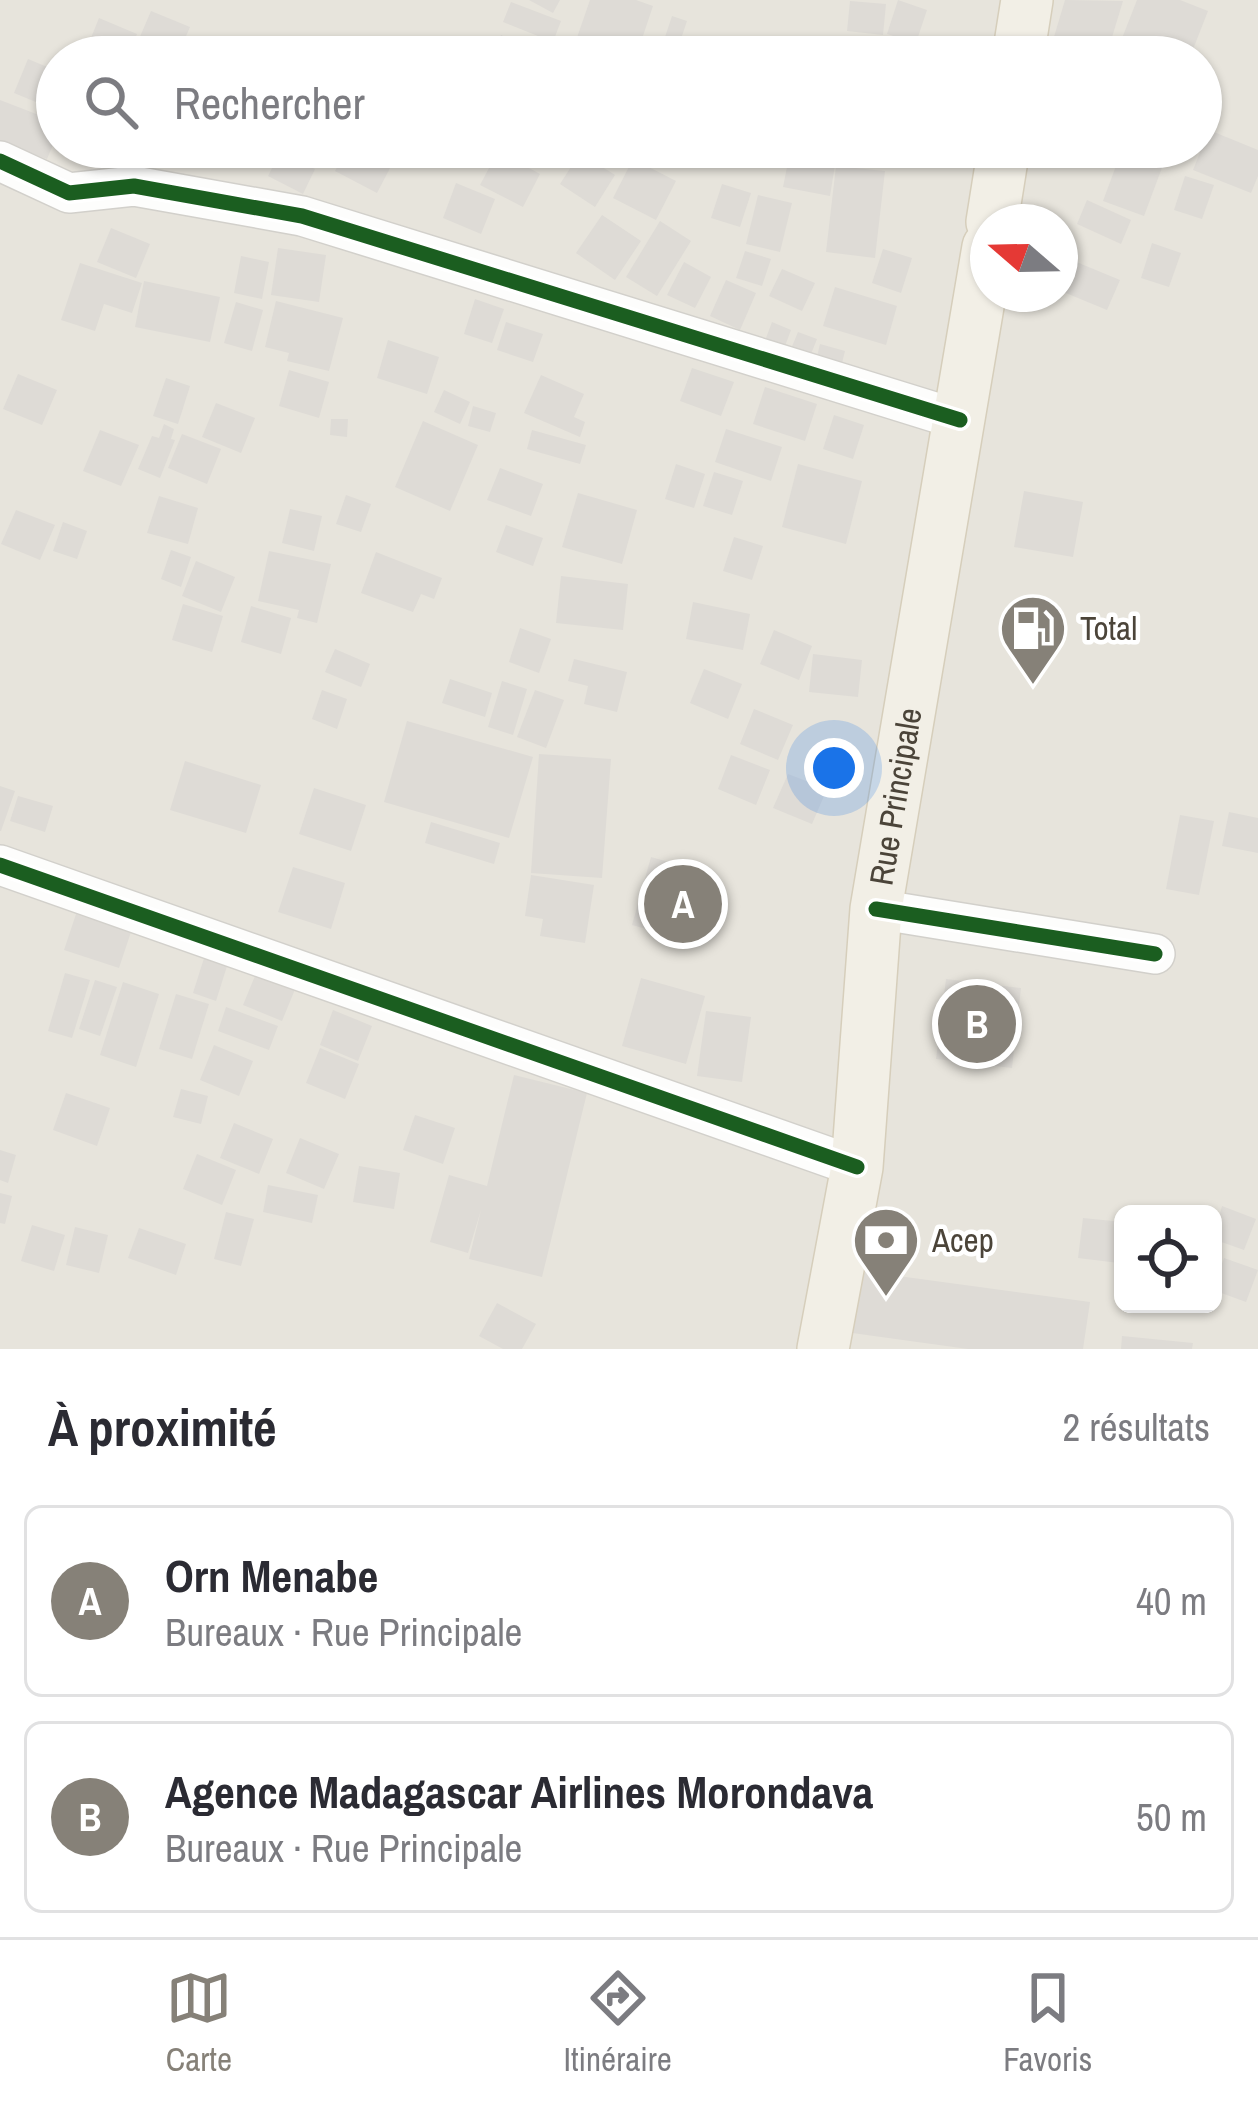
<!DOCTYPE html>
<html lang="fr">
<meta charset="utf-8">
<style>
body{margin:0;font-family:"Archivo Narrow",sans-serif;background:#f7f7f7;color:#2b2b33}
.controls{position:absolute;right:36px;bottom:36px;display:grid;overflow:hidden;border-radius:18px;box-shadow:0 3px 9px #0004}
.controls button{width:108px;height:108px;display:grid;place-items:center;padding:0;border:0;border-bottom:3px solid #e1e1e2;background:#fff;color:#2b2b33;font:60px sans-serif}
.compass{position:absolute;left:970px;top:204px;width:108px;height:108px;border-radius:50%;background:#fff;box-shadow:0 3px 9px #0004;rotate:290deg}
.you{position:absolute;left:834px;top:768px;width:42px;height:42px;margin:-30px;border:9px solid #fff;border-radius:50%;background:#1a73e8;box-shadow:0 0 0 18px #1a73e833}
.badge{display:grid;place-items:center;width:78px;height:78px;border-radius:50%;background:#868178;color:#fff;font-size:39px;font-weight:700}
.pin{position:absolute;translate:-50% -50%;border:6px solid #fff;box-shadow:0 3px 12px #0006}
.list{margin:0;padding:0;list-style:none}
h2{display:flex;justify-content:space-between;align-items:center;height:156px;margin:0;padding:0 48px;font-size:51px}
h2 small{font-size:39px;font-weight:400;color:#7c7c81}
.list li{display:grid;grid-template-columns:78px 1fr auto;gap:36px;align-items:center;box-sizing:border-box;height:192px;margin:0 24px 24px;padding:0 24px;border:3px solid #e1e1e2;border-radius:18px}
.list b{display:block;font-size:45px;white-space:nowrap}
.list p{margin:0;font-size:39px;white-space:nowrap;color:#7c7c81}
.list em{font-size:39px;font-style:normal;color:#7c7c81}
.icon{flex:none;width:66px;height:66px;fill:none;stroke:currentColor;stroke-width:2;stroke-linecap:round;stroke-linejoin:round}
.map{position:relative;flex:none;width:1258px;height:1349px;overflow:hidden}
.search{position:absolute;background:#fff;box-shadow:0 3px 9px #0004;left:36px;right:36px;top:36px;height:132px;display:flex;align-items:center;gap:30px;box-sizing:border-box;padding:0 42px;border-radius:66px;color:#7c7c81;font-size:45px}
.sheet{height:588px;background:#fff}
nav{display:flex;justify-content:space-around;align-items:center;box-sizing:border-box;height:168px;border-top:3px solid #e1e1e2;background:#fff;font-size:33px;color:#7c7c81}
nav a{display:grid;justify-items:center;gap:6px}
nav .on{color:#868178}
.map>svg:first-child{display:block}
.residential{fill:#e7e4dc;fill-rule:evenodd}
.building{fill:#dedbd6}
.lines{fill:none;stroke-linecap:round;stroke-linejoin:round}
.minor-casing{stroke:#d2d0cb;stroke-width:42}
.major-casing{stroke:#d6cebb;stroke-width:54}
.minor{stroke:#fdfdfc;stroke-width:39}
.major{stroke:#f2efe6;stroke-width:51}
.cycleway-casing{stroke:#fff;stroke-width:22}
.cycleway{stroke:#1b5e20;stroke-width:15}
.labels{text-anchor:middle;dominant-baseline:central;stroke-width:9;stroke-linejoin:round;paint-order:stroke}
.poi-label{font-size:33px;fill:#4b4439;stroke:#fff;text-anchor:start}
.street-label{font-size:33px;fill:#4b4439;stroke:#fff}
</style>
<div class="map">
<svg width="1258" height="1349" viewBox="0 0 1258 1349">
<rect width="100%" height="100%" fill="#f4f2ee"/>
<path class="residential" d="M0,0H1258V1349H0ZM57,57H1201V147H57ZM988,222H1060V294H988ZM1123,1214H1213V1304H1123Z"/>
<g class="building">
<polygon points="529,0 560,0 553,13"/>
<polygon points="590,0 636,0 653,6 636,57 585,57 572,52"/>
<polygon points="898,0 927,10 916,43 887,34"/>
<polygon points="1065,0 1123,1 1106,57 1048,57"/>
<polygon points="1137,0 1180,0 1208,11 1190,57 1147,57 1119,46"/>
<polygon points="850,1 886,4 883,35 847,31"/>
<polygon points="511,2 561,21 553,42 503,22"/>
<polygon points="151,11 190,27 177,57 163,57 136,46"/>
<polygon points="672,16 687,21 675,57 666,57 659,55"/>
<polygon points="99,18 137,34 128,57 95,57 85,53"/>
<polygon points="501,35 544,57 490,57"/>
<polygon points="801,42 849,53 848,57 797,57"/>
<polygon points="28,59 57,71 53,109 14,93"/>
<polygon points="0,100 57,122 57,135 47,159 0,141"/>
<polygon points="1209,130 1258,150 1258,176 1251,193 1193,170"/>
<polygon points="347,147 401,147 377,193 335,171"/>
<polygon points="1123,147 1169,149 1144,216 1103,201"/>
<polygon points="498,151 540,174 523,207 480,185"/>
<polygon points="280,152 315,169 303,194 268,176"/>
<polygon points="580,153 615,175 595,207 560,184"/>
<polygon points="789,157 835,165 830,196 783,187"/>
<polygon points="633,159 676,181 656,220 613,198"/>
<polygon points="836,166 885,171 875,258 826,252"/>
<polygon points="1185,176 1214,185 1202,219 1174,210"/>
<polygon points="456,183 495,199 481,234 443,218"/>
<polygon points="722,184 751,193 740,227 711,218"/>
<polygon points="758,195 792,203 780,252 746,244"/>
<polygon points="1087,200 1131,220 1121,244 1077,224"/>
<polygon points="602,215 641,241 615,280 576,253"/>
<polygon points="660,221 691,241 657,296 626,277"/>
<polygon points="111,228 150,244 136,278 97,262"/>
<polygon points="1152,243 1181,253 1169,287 1141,278"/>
<polygon points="278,248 326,255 319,302 271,295"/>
<polygon points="883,249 912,258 901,293 872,283"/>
<polygon points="745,251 771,259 762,286 736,278"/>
<polygon points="241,256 269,262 262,299 234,293"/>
<polygon points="1074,261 1120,280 1107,310 1061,291"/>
<polygon points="684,262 711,277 695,308 667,295"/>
<polygon points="80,263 142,283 132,313 104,304 95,331 61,320"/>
<polygon points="782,269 815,283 802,311 769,296"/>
<polygon points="726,280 756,293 740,330 710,316"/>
<polygon points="144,281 220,297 210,342 135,327"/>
<polygon points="835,287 897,306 886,345 823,326"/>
<polygon points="475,299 504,309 492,343 464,334"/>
<polygon points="276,301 343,318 329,371 287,361 289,353 265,347"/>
<polygon points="236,302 263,310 252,351 224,343"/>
<polygon points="506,322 543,334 533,362 497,350"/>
<polygon points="772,322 791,330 782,354 763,346"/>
<polygon points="798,332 817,339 807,364 788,356"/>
<polygon points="388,340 439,357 427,394 377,378"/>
<polygon points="820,344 845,351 840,371 815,365"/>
<polygon points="692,368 734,382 721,416 680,401"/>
<polygon points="289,370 329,382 319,418 279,406"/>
<polygon points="18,374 57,390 42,425 3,409"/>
<polygon points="541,375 584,394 574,417 585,422 580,437 524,413"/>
<polygon points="166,378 190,386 178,424 153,416"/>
<polygon points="765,387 817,404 805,441 753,424"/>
<polygon points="444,390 470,402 460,424 434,412"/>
<polygon points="216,403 255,418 241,453 202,437"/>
<polygon points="473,406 496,413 490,432 468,426"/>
<polygon points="834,415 864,425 853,459 823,449"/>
<polygon points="331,419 348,419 347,437 330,435"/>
<polygon points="423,421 478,445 450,511 395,487"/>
<polygon points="164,424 174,429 171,439 175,440 160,478 138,469 152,436 159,438"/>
<polygon points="726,429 782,447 771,481 715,462"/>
<polygon points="100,430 139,445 121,486 83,471"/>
<polygon points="532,430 586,445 580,464 527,449"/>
<polygon points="182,434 221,449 207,484 168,468"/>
<polygon points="676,464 705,474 694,508 665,499"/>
<polygon points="798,464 862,481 846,544 782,527"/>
<polygon points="500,468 543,484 531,516 487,500"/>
<polygon points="714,472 743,481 732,515 703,506"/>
<polygon points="1024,491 1083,502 1073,557 1014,547"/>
<polygon points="578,493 637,510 622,564 562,547"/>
<polygon points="346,495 371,504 361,532 336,524"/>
<polygon points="159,496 198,508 188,544 147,533"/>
<polygon points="290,509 322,516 314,551 282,543"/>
<polygon points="16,510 55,525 40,560 1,544"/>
<polygon points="63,522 87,531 77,559 53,551"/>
<polygon points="506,525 543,538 533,566 496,552"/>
<polygon points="734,537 763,546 752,580 723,571"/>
<polygon points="171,550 191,557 181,587 161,579"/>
<polygon points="269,551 331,564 317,623 297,618 299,610 258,601"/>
<polygon points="376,552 442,578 434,599 421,594 413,612 361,593"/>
<polygon points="196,561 235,577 221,612 182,596"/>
<polygon points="561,576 628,584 623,630 556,623"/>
<polygon points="693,602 750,614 743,650 686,639"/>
<polygon points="183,604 223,616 212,652 172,640"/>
<polygon points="251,606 291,618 281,654 241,642"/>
<polygon points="520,628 551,639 539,673 509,662"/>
<polygon points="774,630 812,646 799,680 760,664"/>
<polygon points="335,649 370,664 361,687 325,672"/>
<polygon points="813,654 862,660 858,697 809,692"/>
<polygon points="574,659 627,672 617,712 584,704 588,686 568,681"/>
<polygon points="704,669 742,684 728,719 690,703"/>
<polygon points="450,679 492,693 485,717 442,703"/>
<polygon points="502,681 527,689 513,735 488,727"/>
<polygon points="322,690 347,699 337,729 312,719"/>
<polygon points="535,690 564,700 546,748 517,737"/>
<polygon points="754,709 793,725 778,760 740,744"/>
<polygon points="407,721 533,757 509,838 384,802"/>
<polygon points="539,754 611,759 602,878 531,873"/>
<polygon points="731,755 770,770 756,805 718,789"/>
<polygon points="185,761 261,785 246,833 170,810"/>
<polygon points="788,774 827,789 812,824 773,808"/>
<polygon points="0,786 15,791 1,831 0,831"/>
<polygon points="314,788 366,805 351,851 299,834"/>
<polygon points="18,796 53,806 45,832 10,821"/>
<polygon points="1229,812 1258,818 1258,853 1222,846"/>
<polygon points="1180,815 1214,821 1199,895 1166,889"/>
<polygon points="431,822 500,843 494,864 425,843"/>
<polygon points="651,857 715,875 696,943 632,925"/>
<polygon points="293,867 345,883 331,929 278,912"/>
<polygon points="531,875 594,885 585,943 540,936 543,919 525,916"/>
<polygon points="76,914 131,932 119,968 64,950"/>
<polygon points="205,955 228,963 216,1001 193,993"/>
<polygon points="257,971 296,987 282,1021 243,1005"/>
<polygon points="65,973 90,980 72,1038 48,1031"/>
<polygon points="641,978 705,996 686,1064 622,1046"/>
<polygon points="946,979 1021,988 1012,1068 936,1059"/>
<polygon points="95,980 117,987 100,1036 79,1029"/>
<polygon points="123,982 159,994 136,1067 100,1055"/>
<polygon points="176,994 209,1004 192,1059 159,1049"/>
<polygon points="226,1007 278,1026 269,1050 218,1031"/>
<polygon points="333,1010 372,1026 358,1061 320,1045"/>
<polygon points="706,1011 751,1017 742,1082 697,1076"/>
<polygon points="214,1045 253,1061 239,1096 200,1080"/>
<polygon points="320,1048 359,1064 345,1099 306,1083"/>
<polygon points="514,1075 587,1093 542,1277 469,1259 481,1210 468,1253 430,1242 449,1175 487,1186"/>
<polygon points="181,1089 208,1096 201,1124 173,1117"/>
<polygon points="66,1093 110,1108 97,1146 53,1130"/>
<polygon points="415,1115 455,1128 443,1164 403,1150"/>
<polygon points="234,1123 273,1139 259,1174 220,1158"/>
<polygon points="300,1138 339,1154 324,1189 286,1173"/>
<polygon points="0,1150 16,1155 8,1183 0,1180"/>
<polygon points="197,1154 236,1170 222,1205 183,1189"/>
<polygon points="359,1166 400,1173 394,1209 353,1202"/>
<polygon points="268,1185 318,1195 312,1223 263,1212"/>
<polygon points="0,1193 12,1196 5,1224 0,1223"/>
<polygon points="1222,1206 1256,1219 1244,1250 1213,1239"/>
<polygon points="226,1212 254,1219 241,1266 214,1259"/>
<polygon points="1083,1218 1123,1222 1119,1263 1078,1258"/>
<polygon points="32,1225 65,1235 54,1271 21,1261"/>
<polygon points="75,1227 108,1235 99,1273 66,1265"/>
<polygon points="139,1228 186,1244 176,1275 128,1258"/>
<polygon points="1224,1258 1258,1270 1246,1302 1213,1290"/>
<polygon points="854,1270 1090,1302 1083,1349 968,1349 845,1332"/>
<polygon points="497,1303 536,1324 522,1349 503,1349 479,1336"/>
<polygon points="1122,1336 1193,1343 1192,1349 1121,1349"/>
</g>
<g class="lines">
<defs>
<g id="minor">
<polyline points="0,161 69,193 134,186 302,216 960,420"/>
<polyline points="0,865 857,1167"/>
<polyline points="876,909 1155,954"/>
</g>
<g id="major">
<polyline points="1018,57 1027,0"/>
<polyline points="992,222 1004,147"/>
<path id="s1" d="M823,1349L857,1167L876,909L988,247"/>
</g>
</defs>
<use href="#minor" class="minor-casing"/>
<use href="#major" class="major-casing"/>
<use href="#minor" class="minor"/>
<use href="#major" class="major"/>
<defs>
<g id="cycleway">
<polyline points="0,161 69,193 134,186 302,216 960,420"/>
<polyline points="0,865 857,1167"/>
<polyline points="876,909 1155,954"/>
</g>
</defs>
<use href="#cycleway" class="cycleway-casing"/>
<use href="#cycleway" class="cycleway"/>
</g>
<defs>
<symbol id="fuel-pin" viewBox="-11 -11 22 30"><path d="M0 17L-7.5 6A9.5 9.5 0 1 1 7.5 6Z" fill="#868178" stroke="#fff"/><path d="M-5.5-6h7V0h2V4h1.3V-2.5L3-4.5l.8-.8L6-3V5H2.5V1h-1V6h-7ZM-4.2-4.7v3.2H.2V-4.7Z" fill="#fff"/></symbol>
<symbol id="bank-pin" viewBox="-11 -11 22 30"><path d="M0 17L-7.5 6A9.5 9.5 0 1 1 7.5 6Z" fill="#868178" stroke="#fff"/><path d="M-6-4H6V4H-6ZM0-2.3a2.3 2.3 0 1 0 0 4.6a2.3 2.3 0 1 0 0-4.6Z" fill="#fff"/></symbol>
</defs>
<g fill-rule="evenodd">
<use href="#fuel-pin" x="995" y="590" width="76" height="104"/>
<use href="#bank-pin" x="848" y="1202" width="76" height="104"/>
</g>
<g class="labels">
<g class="poi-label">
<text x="1080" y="628">Total</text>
<text x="932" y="1240">Acep</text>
</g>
<g class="street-label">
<text stroke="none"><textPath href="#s1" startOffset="558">Rue Principale</textPath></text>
</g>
</g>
</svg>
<div class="controls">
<button><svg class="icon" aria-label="locate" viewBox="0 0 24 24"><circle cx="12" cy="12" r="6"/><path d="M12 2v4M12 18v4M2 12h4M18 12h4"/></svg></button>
</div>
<svg class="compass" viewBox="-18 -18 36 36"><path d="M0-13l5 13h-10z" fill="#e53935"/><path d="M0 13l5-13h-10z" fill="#7c7c81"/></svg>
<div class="you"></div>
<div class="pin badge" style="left:683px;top:904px">A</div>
<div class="pin badge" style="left:977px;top:1024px">B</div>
<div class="search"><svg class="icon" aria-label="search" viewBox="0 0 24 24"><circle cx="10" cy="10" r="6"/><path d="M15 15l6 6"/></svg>Rechercher</div>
</div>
<section class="sheet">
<h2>À proximité<small>2 résultats</small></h2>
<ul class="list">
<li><span class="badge">A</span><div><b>Orn Menabe</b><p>Bureaux · Rue Principale</p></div><em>40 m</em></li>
<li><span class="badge">B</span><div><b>Agence Madagascar Airlines Morondava</b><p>Bureaux · Rue Principale</p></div><em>50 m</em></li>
</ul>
</section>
<nav>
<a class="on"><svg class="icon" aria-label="map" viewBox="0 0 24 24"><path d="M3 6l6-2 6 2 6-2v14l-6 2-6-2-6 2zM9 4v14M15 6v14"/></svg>Carte</a>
<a><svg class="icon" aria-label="directions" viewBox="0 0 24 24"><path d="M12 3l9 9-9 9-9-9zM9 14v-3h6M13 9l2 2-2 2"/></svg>Itinéraire</a>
<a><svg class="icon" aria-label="saved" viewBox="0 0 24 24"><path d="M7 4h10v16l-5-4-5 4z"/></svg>Favoris</a>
</nav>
